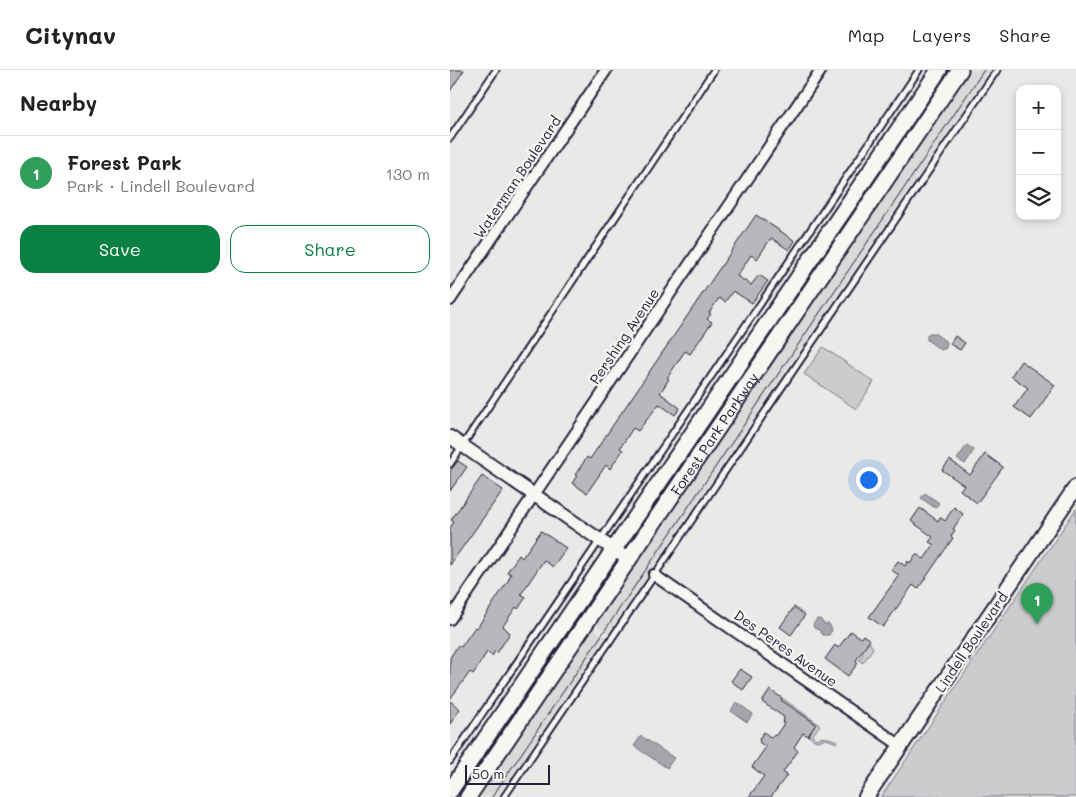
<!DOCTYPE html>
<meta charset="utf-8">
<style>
body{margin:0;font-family:Mali,sans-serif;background:#f2f2f2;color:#222}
.controls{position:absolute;right:15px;top:15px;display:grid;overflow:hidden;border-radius:10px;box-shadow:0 2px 8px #0003}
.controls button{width:45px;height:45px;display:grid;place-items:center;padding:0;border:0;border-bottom:1px solid #e0e0e0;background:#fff;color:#222;font:25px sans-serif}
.scale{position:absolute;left:15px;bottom:12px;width:85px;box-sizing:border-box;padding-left:5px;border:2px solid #22223b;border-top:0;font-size:14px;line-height:18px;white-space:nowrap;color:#22223b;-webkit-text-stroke:4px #f6f6f2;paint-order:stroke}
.you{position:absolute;left:418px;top:409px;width:18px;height:18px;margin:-12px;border:4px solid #fff;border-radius:50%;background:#1a73e8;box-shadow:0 0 0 8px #1a73e833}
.badge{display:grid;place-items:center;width:32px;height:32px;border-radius:50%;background:#0b8043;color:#fff;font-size:16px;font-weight:700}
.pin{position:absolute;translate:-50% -41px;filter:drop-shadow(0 1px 2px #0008)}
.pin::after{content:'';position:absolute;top:26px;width:18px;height:15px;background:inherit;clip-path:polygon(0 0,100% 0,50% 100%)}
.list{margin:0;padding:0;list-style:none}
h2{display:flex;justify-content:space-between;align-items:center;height:65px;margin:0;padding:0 20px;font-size:21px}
h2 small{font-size:16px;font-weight:400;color:#767676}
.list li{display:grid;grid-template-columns:32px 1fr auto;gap:15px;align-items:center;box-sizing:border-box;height:75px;padding:0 20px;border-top:1px solid #e0e0e0}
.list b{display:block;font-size:19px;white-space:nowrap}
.list p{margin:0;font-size:16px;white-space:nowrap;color:#767676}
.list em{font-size:16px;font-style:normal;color:#767676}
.actions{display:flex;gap:10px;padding:15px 20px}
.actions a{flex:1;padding:11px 0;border:1px solid #0b8043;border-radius:15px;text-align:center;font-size:18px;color:#0b8043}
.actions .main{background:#0b8043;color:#fff}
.icon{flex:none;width:28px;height:28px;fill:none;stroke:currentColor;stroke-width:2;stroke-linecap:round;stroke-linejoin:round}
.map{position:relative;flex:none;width:626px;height:727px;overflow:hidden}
header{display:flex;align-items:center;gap:30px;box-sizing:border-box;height:70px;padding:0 25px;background:#fff;border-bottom:1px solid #e0e0e0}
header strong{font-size:24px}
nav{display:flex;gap:28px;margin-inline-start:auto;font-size:18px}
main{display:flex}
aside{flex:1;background:#fff}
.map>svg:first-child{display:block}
.built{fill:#dadada}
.green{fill:#ccccce;stroke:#777784}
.water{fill:#a5a5ac;stroke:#71717f}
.building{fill:#b8b8bc;stroke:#22223b}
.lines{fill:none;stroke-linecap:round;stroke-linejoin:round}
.service-casing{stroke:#22223b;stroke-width:9}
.minor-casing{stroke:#22223b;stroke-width:14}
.tertiary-casing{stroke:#22223b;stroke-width:16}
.secondary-casing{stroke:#22223b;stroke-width:18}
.primary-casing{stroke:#22223b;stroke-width:19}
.service{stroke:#f6f6f2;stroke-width:5}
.minor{stroke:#f6f6f2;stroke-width:10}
.tertiary{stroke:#f6f6f2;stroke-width:12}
.secondary{stroke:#f6f6f2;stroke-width:14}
.primary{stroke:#f6f6f2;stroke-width:15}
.tram{stroke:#22223b;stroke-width:1}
.labels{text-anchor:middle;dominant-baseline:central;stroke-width:4.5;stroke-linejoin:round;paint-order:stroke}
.street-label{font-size:14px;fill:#22223b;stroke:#f6f6f2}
</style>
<header>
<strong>Citynav</strong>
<nav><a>Map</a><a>Layers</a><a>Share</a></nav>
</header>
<main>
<aside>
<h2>Nearby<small></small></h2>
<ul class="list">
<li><span class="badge" style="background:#2e9e5b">1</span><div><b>Forest Park</b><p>Park · Lindell Boulevard</p></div><em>130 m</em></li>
</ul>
<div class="actions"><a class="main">Save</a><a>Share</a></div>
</aside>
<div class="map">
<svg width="626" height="727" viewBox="0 0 626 727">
<rect width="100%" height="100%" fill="#e9e9e7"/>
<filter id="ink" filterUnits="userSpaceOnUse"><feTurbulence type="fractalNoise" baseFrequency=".02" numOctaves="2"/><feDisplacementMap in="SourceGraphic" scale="10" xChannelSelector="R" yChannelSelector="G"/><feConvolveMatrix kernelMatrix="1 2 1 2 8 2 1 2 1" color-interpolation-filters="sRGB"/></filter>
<g filter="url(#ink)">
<g class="built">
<polygon points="521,0 540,0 158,563 146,555"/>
<polygon points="143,559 156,567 47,727 29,727"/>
</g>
<g class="green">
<polygon points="496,0 502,0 184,469 182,470 180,468"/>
<polygon points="373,277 424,312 406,339 354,304"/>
<polygon points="626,439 626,727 431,727"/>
<polygon points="419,572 423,578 413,593 409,590 414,583 412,581"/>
<polygon points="94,592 96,594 69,641 10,727 3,727"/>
<path d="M332,628L370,655L362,666L366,669C374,666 380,668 387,671L386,673L377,669L366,671L358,666L366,654L331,630Z"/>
</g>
<g class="water">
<polygon points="479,263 484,263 497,272 496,278 491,280 477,270 477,265"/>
<polygon points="517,375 524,380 515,394 507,389"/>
<polygon points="475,423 489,433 485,438 471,428"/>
<polygon points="367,549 370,549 374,554 379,554 382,560 379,565 373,565 369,560 364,558 363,554"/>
<polygon points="286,632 303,644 297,652 281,641"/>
<polygon points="191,666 224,688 217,698 184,676"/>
</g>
<g class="building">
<polygon points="0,0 14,0 0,21"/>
<polygon points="306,145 345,171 339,180 321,168 307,189 301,185 287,206 301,215 309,205 318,211 302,233 283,221 275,232 269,228 259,243 261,244 257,249 262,252 240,284 235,281 217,308 219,309 210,323 230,338 225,345 209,334 188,361 183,358 170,378 173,380 160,399 156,395 137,423 122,413 127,406 125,405 137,387 140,389"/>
<polygon points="505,266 515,273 510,280 500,274"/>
<polygon points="571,291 605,315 581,349 564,337 578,318 561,306"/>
<polygon points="535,384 553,397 527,433 510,420 514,415 492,400 500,390 520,405"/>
<polygon points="8,391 17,397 0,421 0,401"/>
<polygon points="32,406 53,420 0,495 0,458 4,452 1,450"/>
<polygon points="504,437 513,444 503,459 505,460 501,466 503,468 468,519 463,515 433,557 419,547 449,505 441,500 448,491 455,496 458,491 460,493 466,484 474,489 484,475 479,472 483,467 461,451 470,438 488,451 490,447 495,451"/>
<polygon points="91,461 116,478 103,497 94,490 71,524 76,527 68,539 66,537 53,556 60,563 47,583 45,581 42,586 37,582 23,604 20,602 0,629 0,588 8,575 11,577 25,557 27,558 58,511 61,504 57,502 69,485 72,488"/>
<polygon points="344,537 355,545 341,565 330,557"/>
<polygon points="401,561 411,568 413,565 420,570 408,587 406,591 408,593 398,606 375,589 385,575 388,578"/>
<polygon points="290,599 302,607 293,620 281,611"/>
<polygon points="320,620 332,628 331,630 366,654 358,666 353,663 344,677 348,681 333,702 337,705 321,727 299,727 314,706 302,697 316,677 310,673 309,669 314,662 320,667 326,665 333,655 334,647 312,632"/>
<polygon points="0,631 10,639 0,654"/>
</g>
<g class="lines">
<defs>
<g id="service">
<polyline points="0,68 46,0"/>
<polyline points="0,394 264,0"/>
<polyline points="0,691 469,0"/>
<polyline points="54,727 547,0"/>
</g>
<g id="minor">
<polyline points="0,230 156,0"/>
<polyline points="204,505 451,676"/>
<polyline points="0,549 371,0"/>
</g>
<polyline id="tertiary" points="0,367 179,490"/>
<polyline id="secondary" points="416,727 626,417"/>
<g id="primary">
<polyline points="0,721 489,0"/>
<path id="s1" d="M18,727L510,0"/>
</g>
</defs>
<use href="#service" class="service-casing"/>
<use href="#minor" class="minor-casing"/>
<use href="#tertiary" class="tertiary-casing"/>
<use href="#secondary" class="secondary-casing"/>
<use href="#primary" class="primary-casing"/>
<use href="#service" class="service"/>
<use href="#minor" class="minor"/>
<use href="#tertiary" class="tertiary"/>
<use href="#secondary" class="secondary"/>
<use href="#primary" class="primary"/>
<polyline class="tram" points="42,727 534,0"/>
</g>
</g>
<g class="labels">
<g class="street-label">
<text transform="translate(67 107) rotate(-56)">Waterman Boulevard</text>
<text transform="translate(174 266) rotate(-56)">Pershing Avenue</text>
<text stroke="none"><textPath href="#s1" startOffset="439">Forest Park Parkway</textPath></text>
<text transform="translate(521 572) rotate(-56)">Lindell Boulevard</text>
<text transform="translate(336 578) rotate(35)">Des Peres Avenue</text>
</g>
</g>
</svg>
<div class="controls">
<button>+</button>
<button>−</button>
<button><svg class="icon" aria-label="layers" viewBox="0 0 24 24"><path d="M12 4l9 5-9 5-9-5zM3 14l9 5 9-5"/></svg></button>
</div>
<div class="scale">50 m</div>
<div class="you"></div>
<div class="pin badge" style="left:587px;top:554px;background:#2e9e5b">1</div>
</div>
</main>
